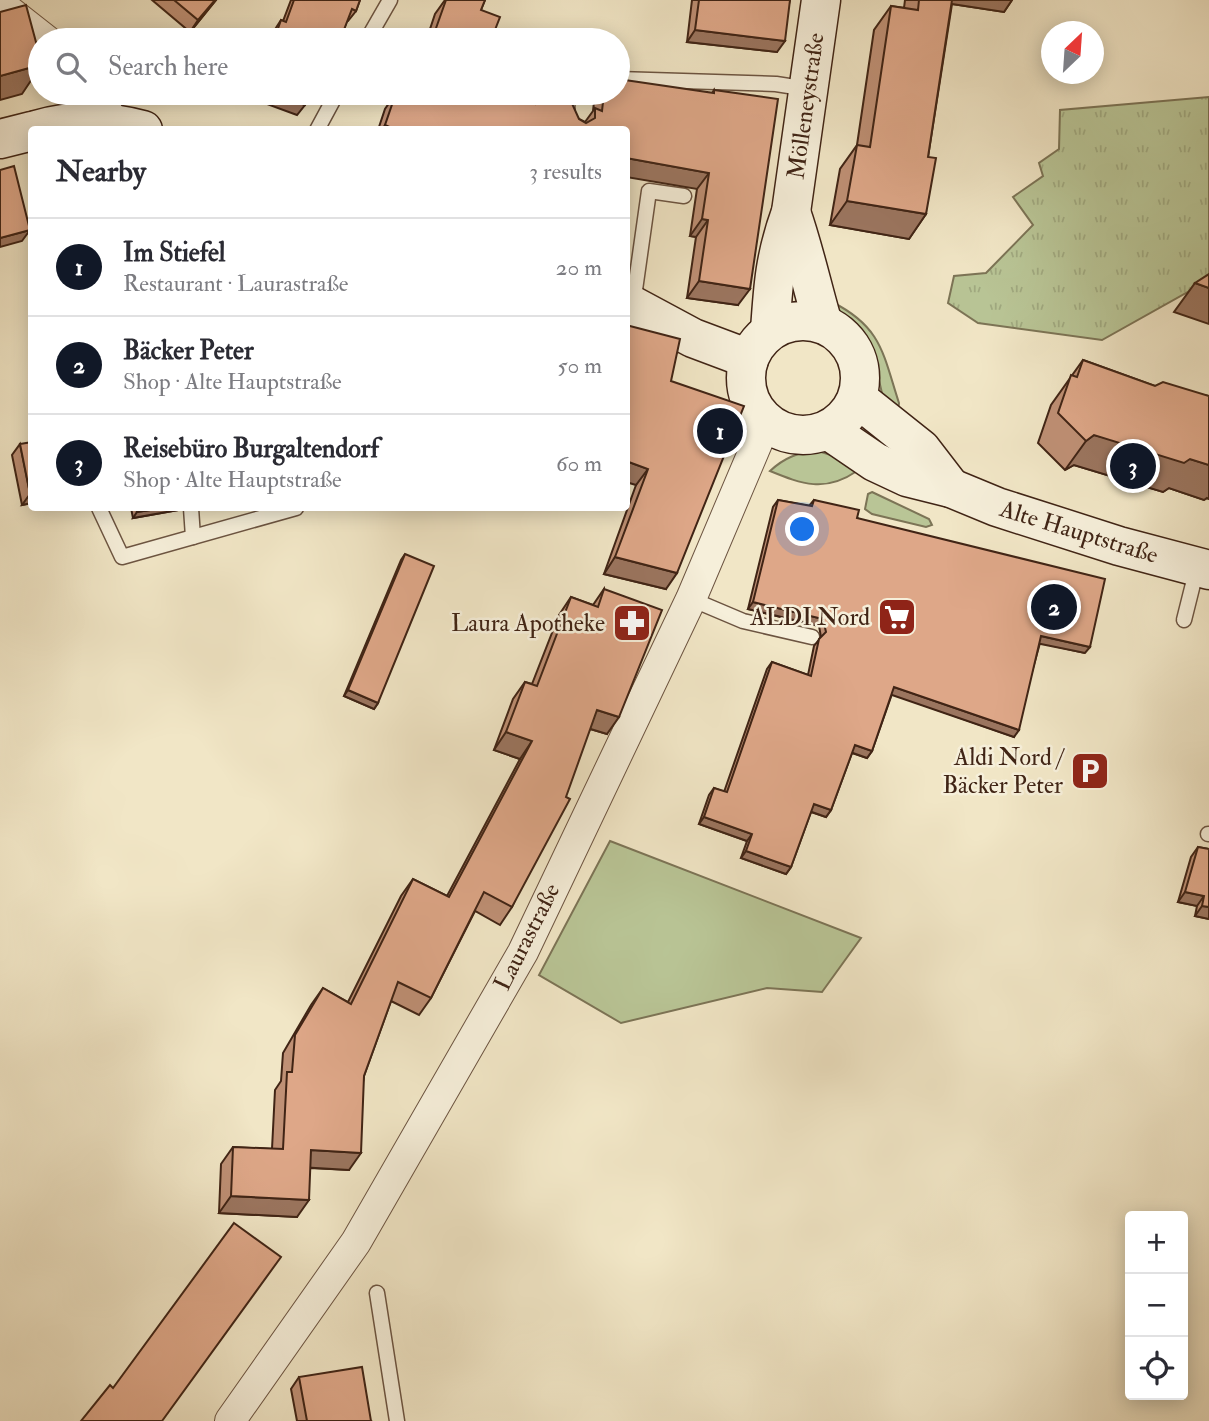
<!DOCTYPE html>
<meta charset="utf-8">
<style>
body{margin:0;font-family:"IM FELL Double Pica",serif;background:#f2f2f3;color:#2b2b33}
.controls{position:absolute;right:21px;bottom:21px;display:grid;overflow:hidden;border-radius:7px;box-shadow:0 4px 18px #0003}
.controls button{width:63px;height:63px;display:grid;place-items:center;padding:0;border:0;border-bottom:2px solid #e1e1e2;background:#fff;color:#2b2b33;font:35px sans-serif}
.compass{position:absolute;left:1041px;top:21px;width:63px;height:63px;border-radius:50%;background:#fff;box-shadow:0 4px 18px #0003;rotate:25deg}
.you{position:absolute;left:803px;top:530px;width:24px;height:24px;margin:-18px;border:5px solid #fff;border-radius:50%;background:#1a73e8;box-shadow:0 0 0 10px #1a73e833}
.badge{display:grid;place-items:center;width:46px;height:46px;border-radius:50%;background:#111827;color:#fff;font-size:23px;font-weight:700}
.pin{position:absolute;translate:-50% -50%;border:4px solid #fff;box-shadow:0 2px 7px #0006}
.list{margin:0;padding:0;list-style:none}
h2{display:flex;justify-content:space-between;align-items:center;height:91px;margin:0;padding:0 28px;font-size:30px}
h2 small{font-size:23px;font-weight:400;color:#7c7c81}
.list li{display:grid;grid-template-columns:46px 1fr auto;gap:21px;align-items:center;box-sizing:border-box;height:98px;padding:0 28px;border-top:2px solid #e1e1e2}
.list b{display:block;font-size:26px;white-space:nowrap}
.list p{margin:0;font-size:23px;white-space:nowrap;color:#7c7c81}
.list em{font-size:23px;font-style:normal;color:#7c7c81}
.icon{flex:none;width:38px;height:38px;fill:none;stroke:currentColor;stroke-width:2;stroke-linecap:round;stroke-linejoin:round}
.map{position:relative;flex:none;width:1209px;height:1421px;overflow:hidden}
.search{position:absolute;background:#fff;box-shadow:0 4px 18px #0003;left:28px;top:28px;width:602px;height:77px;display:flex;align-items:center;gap:18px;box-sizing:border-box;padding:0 24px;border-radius:38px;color:#7c7c81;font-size:26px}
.panel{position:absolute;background:#fff;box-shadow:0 4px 18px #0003;left:28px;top:126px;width:602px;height:385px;border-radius:7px}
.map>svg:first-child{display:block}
.grass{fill:#b9c596;stroke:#7c7456;stroke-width:2}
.park{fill:url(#park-tufts);stroke:#7c7456;stroke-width:2}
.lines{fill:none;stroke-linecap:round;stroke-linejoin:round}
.service-casing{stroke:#6c5441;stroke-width:17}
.minor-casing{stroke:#6c5441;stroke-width:32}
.secondary-casing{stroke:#402415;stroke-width:41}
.service{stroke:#f6efda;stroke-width:14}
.minor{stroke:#f6efda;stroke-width:30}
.secondary{stroke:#f6efda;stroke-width:38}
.wall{fill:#bf9075;stroke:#402415;stroke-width:2}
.shaded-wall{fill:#9b755f;stroke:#402415;stroke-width:2}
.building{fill:#dea788;stroke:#402415;stroke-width:2}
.labels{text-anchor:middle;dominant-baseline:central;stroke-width:5;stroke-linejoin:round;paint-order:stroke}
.street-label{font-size:24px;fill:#402415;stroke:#f6efda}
.poi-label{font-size:24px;fill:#402415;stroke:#f6efda;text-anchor:end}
</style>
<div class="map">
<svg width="1209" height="1421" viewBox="0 0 1209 1421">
<defs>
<pattern id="park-tufts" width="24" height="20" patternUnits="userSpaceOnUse" patternTransform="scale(1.75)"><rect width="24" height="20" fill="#b9c596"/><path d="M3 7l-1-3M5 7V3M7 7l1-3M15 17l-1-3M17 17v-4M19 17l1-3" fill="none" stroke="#a0a980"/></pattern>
</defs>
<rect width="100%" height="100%" fill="#f1e6c6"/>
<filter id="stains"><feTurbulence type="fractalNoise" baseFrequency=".00286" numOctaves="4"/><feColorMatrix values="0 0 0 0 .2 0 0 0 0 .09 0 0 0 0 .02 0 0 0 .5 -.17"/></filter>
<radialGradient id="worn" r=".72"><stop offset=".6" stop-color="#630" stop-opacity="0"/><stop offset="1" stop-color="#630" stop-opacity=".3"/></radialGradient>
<g class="grass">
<path d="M832,302C882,327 883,354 899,403L898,411L885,404C879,385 877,363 868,345C859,328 842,318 832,302Z"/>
<path d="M818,451L834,456L857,471C825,493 802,484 770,471C784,458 798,452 818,451Z"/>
<polygon points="872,492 929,519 932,525 926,527 872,514 865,509 868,494"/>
<polygon points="610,841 861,938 822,992 767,988 621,1023 539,975"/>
</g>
<polygon class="park" points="1209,97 1209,280 1102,340 978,323 948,303 954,276 986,273 1033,225 1013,197 1043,176 1039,163 1059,149 1060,110"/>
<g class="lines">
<defs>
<g id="service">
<polyline points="367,40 390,0"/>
<polyline points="618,79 776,84 808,89"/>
<path d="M569,93C566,106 566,118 575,130"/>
<polyline points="317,130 337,93"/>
<polyline points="633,304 649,191 684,196"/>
<polyline points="99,508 122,557 296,508"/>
<polyline points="191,508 193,537"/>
<polyline points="691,599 743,621 812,637"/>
<polyline points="1184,620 1197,568"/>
<polyline points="1208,834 1209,834"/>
<polyline points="377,1293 397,1421"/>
</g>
<g id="minor">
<polyline points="0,4 46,40"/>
<polyline points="97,93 113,122"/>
<polyline points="230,1421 356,1242 523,952 691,599 766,422"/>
</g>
<g id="secondary">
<path d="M36,130C74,119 105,120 143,130"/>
<polyline points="0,139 32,131"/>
<path d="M791,212C804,249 812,287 823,324"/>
<polyline points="626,302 693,338 749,359"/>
<circle cx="803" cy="378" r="57"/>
<path d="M770,331C773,285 775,256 791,212L821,0"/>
<polyline points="857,398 921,449 951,488"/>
<polyline points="828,430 875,462 907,477 951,488 997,507 1119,546 1209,570"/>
</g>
</defs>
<use href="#service" class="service-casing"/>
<use href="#minor" class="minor-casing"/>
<use href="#secondary" class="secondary-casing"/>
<use href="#service" class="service"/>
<use href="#minor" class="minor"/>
<use href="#secondary" class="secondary"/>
</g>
<g class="wall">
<polygon points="152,0 216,0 190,32"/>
<polygon points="291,0 360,0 356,11 348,21 347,21 340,40 271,40 274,31 281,20 283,21"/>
<polygon points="445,0 485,0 481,10 491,40 422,40 430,29 435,14"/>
<polygon points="692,0 790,0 777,52 687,42"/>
<polygon points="905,0 1012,0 1004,12 952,4 928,157 926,214 909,239 830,225 840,169 857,145 874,30 891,6 904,8"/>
<polygon points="714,90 738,305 687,298 696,237 690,236 697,189 626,130 378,130 385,109 396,93 499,93 532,103 539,93 552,93 579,119 585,122 593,111 595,93 712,93"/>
<polygon points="1083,360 1155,386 1209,396 1209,499 1207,498 1204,500 1169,488 1163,492 1074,465 1065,470 1038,443 1051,405"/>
<polygon points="671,381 666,589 604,574 636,485"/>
<polygon points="20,444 32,503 22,505 12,455"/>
<polygon points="778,500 809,506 814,500 857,518 1085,653 1040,643 1014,737 892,694 872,751 867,758 852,753 831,810 826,817 811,812 791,867 786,874 741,858 747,841 699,824 709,795 714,788 724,792 767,669 772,662 808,675 814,646 821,637 819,626 748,609 773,507"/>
<polygon points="131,508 180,508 178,510 133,518"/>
<polygon points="405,554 378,703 374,709 344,696 401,560"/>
<polygon points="604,589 607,734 590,729 512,907 500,925 475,911 431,998 419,1015 391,1001 364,1076 349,1170 310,1168 297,1217 219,1213 221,1164 233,1147 272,1149 275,1090 281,1081 283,1053 311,1005 323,988 348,1002 401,896 413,879 447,896 520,759 494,750 513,699 525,682 532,684 559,615 571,597 593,605"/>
<polygon points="1198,847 1209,849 1209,919 1195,916 1197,906 1178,902 1191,857"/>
<polygon points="299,1377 371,1421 297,1421 291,1389"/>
</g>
<g class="shaded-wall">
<polygon points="215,0 216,0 190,32 198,20"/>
<polygon points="940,0 1012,0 1004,12 939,2"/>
<polygon points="695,30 785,41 777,52 687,42"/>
<polygon points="40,65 40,67 22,94 0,100 0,76"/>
<polygon points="248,93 272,93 305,105 297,115 245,96"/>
<polygon points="385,125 396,130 382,130"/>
<polygon points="626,158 709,173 697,189 626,177"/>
<polygon points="847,201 926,214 909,239 830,225"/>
<polygon points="702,219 708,220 696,237 690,236"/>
<polygon points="30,230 22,241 0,247 0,238"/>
<polygon points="699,281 750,289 738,305 687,298"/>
<polygon points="1195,283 1209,288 1209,324 1174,312"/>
<polygon points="1094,435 1190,459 1209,465 1209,499 1207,498 1204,500 1169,488 1163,492 1074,465 1065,470 1086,441"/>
<polygon points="626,461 648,469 636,485 626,482"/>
<polygon points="32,493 32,503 22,505 30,494"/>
<polygon points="164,508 180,508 178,510 133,518 137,512"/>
<polygon points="615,557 677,573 666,589 604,574"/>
<polygon points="753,602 823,619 819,626 748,609"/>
<polygon points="1041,636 1090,647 1085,653 1036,643"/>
<polygon points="894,687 1019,730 1014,737 889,694"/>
<polygon points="348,690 378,703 374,709 344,696"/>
<polygon points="597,710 619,717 607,734 584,727"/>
<polygon points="506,732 532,741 520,759 494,750"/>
<polygon points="855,745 872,751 867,758 850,752"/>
<polygon points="814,804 831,810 826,817 809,811"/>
<polygon points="704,817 752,834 747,841 699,824"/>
<polygon points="746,851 791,867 786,874 741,858"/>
<polygon points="1185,892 1204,896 1197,906 1178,902"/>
<polygon points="1202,906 1209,907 1209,919 1195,916"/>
<polygon points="311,1150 361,1153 349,1170 299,1167"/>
<polygon points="231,1196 309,1200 297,1217 219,1213"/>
</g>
<g class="building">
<polygon points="174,0 215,0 198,20"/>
<polygon points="294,0 360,0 356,11 352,9 340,40 274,40 281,20 286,22"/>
<polygon points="446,0 485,0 481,10 500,17 491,40 426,40 430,29 435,31"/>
<polygon points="699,0 790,0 785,41 695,30"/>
<polygon points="919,0 952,0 928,157 936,158 926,214 847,201 857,145 870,147 891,6 918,10"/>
<polygon points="26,5 40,57 40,65 0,76 0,12"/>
<polygon points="618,79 714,93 714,90 778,99 750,289 699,281 708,220 702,219 709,173 626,158 626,130 445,130 443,128 442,130 396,130 385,125 396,93 402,94 402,93 499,93 535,104 540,93 552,93 570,99 579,119 586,123 595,118 595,108 602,111 604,93 618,93"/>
<polygon points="272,93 309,93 305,105"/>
<polygon points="14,166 30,230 0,238 0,170"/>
<polygon points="1209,274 1209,288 1195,283"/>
<polygon points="626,325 680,339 671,381 744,406 677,573 615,557 648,469 626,461"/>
<polygon points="1083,360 1155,386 1163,382 1209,396 1209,465 1190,459 1184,463 1094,435 1086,441 1058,413 1071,375 1077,377"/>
<polygon points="32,442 32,493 30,494 20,444"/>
<polygon points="778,500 812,506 814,500 859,510 857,518 1105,579 1090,647 1041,636 1019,730 894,687 872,751 855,745 831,810 814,804 791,867 746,851 752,834 704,817 714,788 727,792 772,662 811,676 819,639 826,632 823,619 753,602"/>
<polygon points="136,508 164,508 137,512"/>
<polygon points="405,554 434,566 378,703 348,690"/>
<polygon points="604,589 662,610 619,717 597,710 566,797 570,799 512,907 484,892 431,998 398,982 364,1076 361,1153 311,1150 309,1200 231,1196 233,1147 283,1149 287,1072 292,1072 295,1035 323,988 351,1004 413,879 449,897 532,741 506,732 525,682 537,686 571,597 598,607"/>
<polygon points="1198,847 1209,849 1209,907 1202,906 1204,896 1185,892"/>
<polygon points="234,1223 281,1257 162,1421 81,1421 110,1385 113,1388"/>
<polygon points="362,1367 371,1421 307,1421 299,1377"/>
</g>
<defs>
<symbol id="supermarket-square" viewBox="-11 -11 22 22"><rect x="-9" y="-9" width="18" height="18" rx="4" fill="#8f2418" stroke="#f6efda"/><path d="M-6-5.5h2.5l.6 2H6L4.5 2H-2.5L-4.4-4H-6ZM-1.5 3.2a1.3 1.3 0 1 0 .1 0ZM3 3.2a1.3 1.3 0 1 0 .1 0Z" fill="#fff"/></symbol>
<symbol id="pharmacy-square" viewBox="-11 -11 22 22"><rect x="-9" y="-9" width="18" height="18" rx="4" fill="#8f2418" stroke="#f6efda"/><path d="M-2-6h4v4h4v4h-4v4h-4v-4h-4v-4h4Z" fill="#fff"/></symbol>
<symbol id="parking-square" viewBox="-11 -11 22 22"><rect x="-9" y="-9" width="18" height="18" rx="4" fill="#8f2418" stroke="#f6efda"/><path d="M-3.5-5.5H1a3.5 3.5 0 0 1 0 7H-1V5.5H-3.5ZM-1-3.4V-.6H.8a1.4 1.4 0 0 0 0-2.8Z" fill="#fff"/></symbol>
</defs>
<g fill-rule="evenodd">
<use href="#supermarket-square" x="875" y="595" width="44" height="44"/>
<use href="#pharmacy-square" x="610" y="601" width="44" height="44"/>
<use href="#parking-square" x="1068" y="749" width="44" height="44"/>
</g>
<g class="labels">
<g class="street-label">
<text transform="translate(806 106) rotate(-82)">Mölleneystraße</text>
<text transform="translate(1079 532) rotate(17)">Alte Hauptstraße</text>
<text transform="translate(527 937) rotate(-63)">Laurastraße</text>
</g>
<g class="poi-label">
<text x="870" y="617">ALDI Nord</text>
<text x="605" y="623">Laura Apotheke</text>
<text x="1063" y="757">Aldi Nord /<tspan x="1063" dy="28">Bäcker Peter</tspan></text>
</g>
</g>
<rect width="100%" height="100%" filter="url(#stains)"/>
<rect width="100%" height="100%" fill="url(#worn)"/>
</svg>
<div class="controls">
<button>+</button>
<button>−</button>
<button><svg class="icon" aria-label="locate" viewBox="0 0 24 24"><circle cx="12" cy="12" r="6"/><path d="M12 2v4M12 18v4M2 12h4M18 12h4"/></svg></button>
</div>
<svg class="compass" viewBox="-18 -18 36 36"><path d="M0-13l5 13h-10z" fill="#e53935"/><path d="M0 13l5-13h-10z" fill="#7c7c81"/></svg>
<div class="you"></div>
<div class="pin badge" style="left:720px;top:431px">1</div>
<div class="pin badge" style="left:1054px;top:607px">2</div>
<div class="pin badge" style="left:1133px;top:466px">3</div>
<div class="search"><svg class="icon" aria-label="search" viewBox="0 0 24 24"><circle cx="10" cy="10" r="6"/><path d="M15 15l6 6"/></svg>Search here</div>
<section class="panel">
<h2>Nearby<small>3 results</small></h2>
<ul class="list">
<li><span class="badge">1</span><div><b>Im Stiefel</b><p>Restaurant · Laurastraße</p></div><em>20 m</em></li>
<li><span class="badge">2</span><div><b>Bäcker Peter</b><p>Shop · Alte Hauptstraße</p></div><em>50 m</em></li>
<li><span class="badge">3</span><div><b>Reisebüro Burgaltendorf</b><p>Shop · Alte Hauptstraße</p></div><em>60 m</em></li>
</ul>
</section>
</div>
